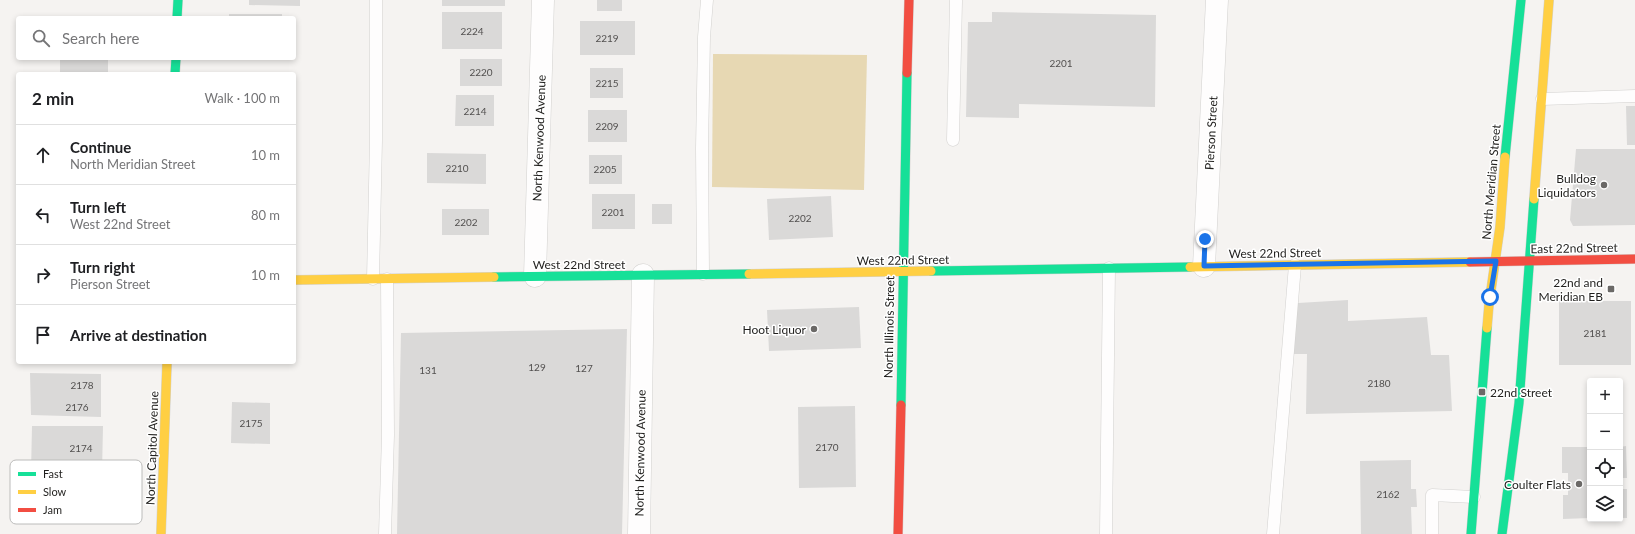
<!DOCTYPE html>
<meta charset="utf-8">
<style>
body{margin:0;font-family:Lato,sans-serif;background:#f2f2f2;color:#202124}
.controls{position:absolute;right:12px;bottom:12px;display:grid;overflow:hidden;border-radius:4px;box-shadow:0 2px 6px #0003}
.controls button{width:36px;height:36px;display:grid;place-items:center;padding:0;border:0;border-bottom:1px solid #e0e0e0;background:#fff;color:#202124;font:20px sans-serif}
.stop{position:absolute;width:12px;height:12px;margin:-9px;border:3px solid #1a73e8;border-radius:50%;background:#fff}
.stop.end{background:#1a73e8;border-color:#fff;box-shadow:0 1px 4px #0008}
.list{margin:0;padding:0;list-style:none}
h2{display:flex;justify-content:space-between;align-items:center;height:52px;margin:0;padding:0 16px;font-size:17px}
h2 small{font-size:13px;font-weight:400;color:#757577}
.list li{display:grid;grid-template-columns:26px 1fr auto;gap:12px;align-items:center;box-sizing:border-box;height:60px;padding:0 16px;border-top:1px solid #e0e0e0}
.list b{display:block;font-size:15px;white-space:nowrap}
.list p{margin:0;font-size:13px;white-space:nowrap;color:#757577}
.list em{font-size:13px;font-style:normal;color:#757577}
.icon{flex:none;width:22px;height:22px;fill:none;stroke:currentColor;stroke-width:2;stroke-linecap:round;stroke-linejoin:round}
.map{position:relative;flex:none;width:1635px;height:534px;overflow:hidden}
.search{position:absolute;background:#fff;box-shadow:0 2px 6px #0003;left:16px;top:16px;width:280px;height:44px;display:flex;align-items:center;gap:10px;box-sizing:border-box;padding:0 14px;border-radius:4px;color:#757577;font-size:15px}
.panel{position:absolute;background:#fff;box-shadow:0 2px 6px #0003;left:16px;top:72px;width:280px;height:292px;border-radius:4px}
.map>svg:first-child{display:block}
.green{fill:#e7d8b3}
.building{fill:#dad9d8}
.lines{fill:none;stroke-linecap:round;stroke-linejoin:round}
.lane-casing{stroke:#d2d1cf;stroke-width:13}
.street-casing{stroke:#d2d1cf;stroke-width:23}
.fast-casing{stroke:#d2d1cf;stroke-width:10}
.slow-casing{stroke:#d2d1cf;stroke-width:10}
.jam-casing{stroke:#d2d1cf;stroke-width:10}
.lane{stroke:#fefdfd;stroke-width:12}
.street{stroke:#fefdfd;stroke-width:22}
.fast{stroke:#16e098;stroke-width:9}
.slow{stroke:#ffcf43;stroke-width:9}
.jam{stroke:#f24e42;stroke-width:9}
.route{stroke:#1a73e8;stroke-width:5}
.poi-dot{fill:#6b6967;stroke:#fff;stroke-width:1.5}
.labels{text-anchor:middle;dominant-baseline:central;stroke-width:3;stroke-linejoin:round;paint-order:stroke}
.number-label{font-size:10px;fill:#52504f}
.street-label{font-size:12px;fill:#201f1d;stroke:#fff}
.poi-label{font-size:12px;fill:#201f1d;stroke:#fff;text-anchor:end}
.key{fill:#fff;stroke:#bcbcbb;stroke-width:1}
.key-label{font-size:11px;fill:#201f1d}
</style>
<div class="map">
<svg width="1635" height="534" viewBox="0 0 1635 534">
<rect width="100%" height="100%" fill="#f5f3f1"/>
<polygon class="green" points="713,54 867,55 864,190 712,187"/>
<g class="building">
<polygon points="249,0 300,0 300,6 249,5"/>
<rect x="442" y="0" width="63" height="6"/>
<rect x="597" y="0" width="25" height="11"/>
<rect x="442" y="12" width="60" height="37"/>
<polygon points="992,12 1156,15 1155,107 1019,104 1019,118 966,117 968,22 992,22"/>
<rect x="229" y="14" width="53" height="4"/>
<rect x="580" y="21" width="55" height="34"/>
<rect x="60" y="58" width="48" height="16"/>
<rect x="460" y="59" width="42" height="27"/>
<rect x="590" y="68" width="33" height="30"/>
<polygon points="456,95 494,95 494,126 455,126"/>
<polygon points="1626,106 1635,106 1635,145 1627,145"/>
<rect x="588" y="110" width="39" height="32"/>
<polygon points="1576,149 1635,149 1635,225 1573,226 1570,220"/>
<polygon points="427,153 486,154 486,184 427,183"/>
<rect x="589" y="155" width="33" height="29"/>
<rect x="592" y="194" width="43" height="35"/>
<polygon points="831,196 833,237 769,240 767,199"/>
<rect x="652" y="204" width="20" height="20"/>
<rect x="442" y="209" width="47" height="26"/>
<polygon points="1348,300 1348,321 1427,317 1431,355 1449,355 1452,411 1306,414 1307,354 1292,354 1298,303"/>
<rect x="1559" y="301" width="72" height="64"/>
<polygon points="859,307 861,348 769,351 767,310"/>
<polygon points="627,329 622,534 397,534 401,333"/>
<polygon points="30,373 101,374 101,417 31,415"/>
<polygon points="232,402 270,403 270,444 231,443"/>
<polygon points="855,406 856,487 799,488 798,407"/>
<polygon points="32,426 103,426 102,472 31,472"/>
<polygon points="1626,446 1627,478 1620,478 1620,447"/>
<polygon points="1562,447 1590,447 1590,518 1563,519 1563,495 1568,495 1568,473 1562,473"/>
<polygon points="1411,460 1411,489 1416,489 1417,507 1411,507 1412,534 1361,534 1360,461"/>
<rect x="1620" y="489" width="7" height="29"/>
</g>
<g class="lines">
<defs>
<g id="lane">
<polyline points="1542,99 1635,96"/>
<polyline points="953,140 956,1"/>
<polyline points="703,274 702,148 704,37 707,0"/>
<polyline points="373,279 376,140 376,0"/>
<polyline points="385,534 388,435 387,279"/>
<polyline points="1106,534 1109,268"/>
<polyline points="1273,534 1295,265"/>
<polyline points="1432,534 1432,495 1474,497"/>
</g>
<g id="street">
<polyline points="1204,266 1217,0"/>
<polyline points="535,276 543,0"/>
<polyline points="639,534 643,275"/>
</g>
<g id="fast">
<polyline points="177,18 178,0"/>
<polyline points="175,74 176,58"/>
<polyline points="1505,157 1521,0"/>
<polyline points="931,271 1190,267"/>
<polyline points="494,277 749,274"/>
<polyline points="901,405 907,73"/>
<polyline points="1471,534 1487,328"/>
<polyline points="1502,534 1519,403 1534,199"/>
</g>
<g id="slow">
<polyline points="1534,199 1549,0"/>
<polyline points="1190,267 1470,262"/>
<polyline points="749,274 931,271"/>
<polyline points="294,280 494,277"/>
<polyline points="1487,328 1489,304 1500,227 1505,157"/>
<polyline points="161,534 167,362"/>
</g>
<g id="jam">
<polyline points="907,73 909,0"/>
<polyline points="1470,262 1635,259"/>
<polyline points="898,534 901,405"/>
</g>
</defs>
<use href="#lane" class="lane-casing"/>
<use href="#street" class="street-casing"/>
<use href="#fast" class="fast-casing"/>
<use href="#slow" class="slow-casing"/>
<use href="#jam" class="jam-casing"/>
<use href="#lane" class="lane"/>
<use href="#street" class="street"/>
<use href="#fast" class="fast"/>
<use href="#slow" class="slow"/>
<use href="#jam" class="jam"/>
</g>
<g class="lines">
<polyline class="route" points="1205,239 1204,266 1496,261 1490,297"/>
</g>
<g class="poi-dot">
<circle cx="1604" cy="185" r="4"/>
<rect x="1607" y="285" width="8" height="8" rx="2"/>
<circle cx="814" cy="329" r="4"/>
<rect x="1478" y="388" width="8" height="8" rx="2"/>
<circle cx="1579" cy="484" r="4"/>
</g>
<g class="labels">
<g class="number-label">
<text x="472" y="31">2224</text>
<text x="607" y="38">2219</text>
<text x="1061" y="63">2201</text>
<text x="481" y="72">2220</text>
<text x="607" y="83">2215</text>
<text x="475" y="111">2214</text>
<text x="607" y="126">2209</text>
<text x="457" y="168">2210</text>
<text x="605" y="169">2205</text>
<text x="613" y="212">2201</text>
<text x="800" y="218">2202</text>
<text x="466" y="222">2202</text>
<text x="1595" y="333">2181</text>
<text x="537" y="367">129</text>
<text x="584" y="368">127</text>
<text x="428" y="370">131</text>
<text x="1379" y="383">2180</text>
<text x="82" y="385">2178</text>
<text x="77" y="407">2176</text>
<text x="251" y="423">2175</text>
<text x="827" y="447">2170</text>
<text x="81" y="448">2174</text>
<text x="1388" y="494">2162</text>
</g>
<g class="street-label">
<text transform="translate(1211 133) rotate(-87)">Pierson Street</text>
<text transform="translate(539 138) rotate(-88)">North Kenwood Avenue</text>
<text transform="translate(1491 182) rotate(-85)">North Meridian Street</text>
<text transform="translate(1574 248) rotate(-1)">East 22nd Street</text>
<text transform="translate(1275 253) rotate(-1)">West 22nd Street</text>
<text transform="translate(903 260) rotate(-1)">West 22nd Street</text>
<text x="579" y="264">West 22nd Street</text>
<text transform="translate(889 327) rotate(-89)">North Illinois Street</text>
<text transform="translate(152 448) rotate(-88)">North Capitol Avenue</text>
<text transform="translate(640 453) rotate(-89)">North Kenwood Avenue</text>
</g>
<g class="poi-label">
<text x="1596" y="178">Bulldog<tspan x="1596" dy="14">Liquidators</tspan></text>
<text x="1603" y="282">22nd and<tspan x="1603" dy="14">Meridian EB</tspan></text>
<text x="806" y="329">Hoot Liquor</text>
<text x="1490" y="392" text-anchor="start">22nd Street</text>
<text x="1571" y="484">Coulter Flats</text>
</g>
</g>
<rect x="10" y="460" width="132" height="64" rx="6" class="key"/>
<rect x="18" y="472" width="18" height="4" fill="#16e098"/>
<rect x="18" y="490" width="18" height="4" fill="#ffcf43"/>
<rect x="18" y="508" width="18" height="4" fill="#f24e42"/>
<g class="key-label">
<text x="43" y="478">Fast</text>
<text x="43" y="496">Slow</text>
<text x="43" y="514">Jam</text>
</g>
</svg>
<div class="controls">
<button>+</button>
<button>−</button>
<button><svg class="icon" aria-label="locate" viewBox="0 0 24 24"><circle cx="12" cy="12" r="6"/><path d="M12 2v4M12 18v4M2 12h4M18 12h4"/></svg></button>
<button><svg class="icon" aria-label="layers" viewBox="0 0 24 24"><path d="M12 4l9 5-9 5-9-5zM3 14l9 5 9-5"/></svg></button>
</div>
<div class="stop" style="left:1490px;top:297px"></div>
<div class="stop end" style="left:1205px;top:239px"></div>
<div class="search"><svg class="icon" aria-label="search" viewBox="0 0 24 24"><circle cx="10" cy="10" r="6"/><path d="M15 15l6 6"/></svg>Search here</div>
<section class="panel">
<h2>2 min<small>Walk · 100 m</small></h2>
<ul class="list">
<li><svg class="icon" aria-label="ahead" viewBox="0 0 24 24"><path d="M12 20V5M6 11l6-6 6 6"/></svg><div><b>Continue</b><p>North Meridian Street</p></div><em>10 m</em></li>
<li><svg class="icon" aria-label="left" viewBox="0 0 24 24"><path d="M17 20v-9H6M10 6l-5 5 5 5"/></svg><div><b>Turn left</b><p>West 22nd Street</p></div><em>80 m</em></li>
<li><svg class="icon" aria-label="right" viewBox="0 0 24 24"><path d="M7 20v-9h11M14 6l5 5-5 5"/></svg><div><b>Turn right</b><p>Pierson Street</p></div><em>10 m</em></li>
<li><svg class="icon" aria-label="arrive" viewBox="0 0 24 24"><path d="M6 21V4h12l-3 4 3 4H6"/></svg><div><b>Arrive at destination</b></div></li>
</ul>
</section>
</div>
